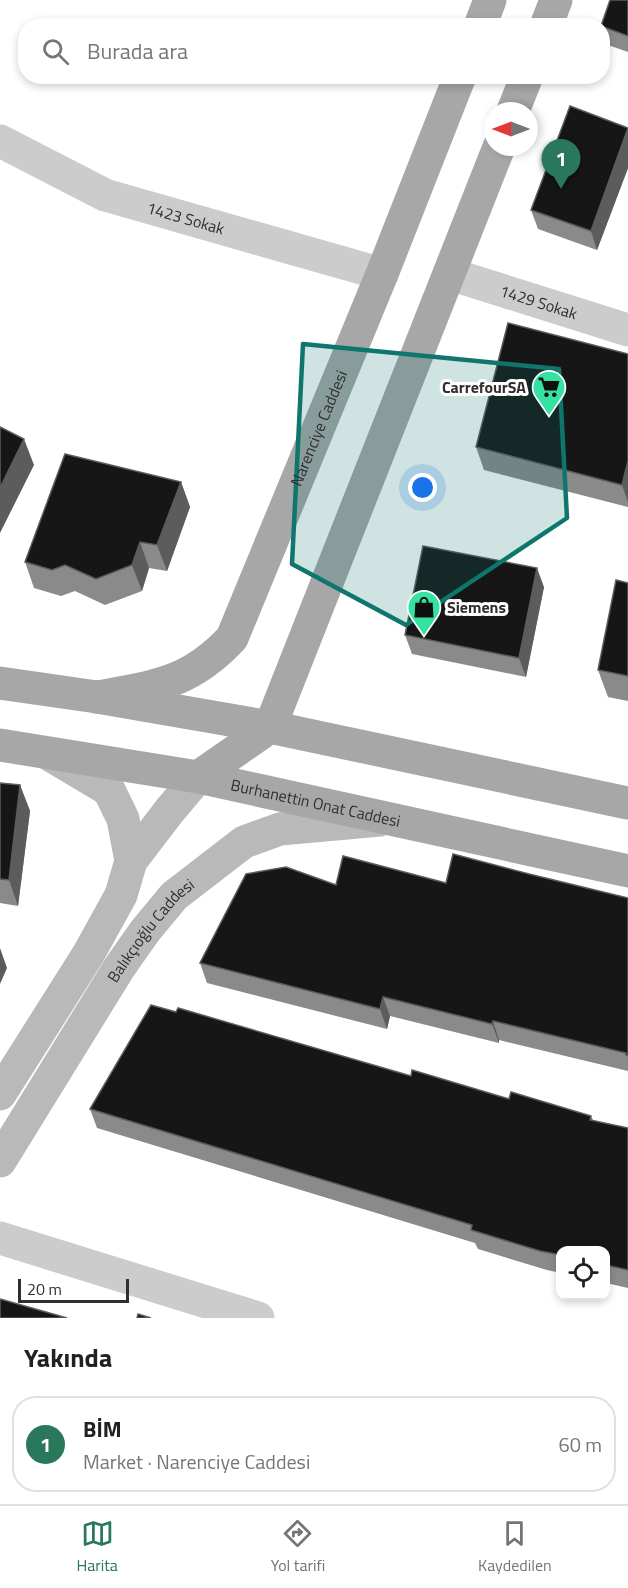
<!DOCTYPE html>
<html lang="tr">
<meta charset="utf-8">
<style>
body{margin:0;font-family:"Titillium Web",sans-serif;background:#f6f6f6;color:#202124}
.controls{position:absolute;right:18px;bottom:18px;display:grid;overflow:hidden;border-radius:12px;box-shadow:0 3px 9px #0003}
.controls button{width:54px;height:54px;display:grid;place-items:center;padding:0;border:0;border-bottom:2px solid #e0e0e0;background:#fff;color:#202124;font:30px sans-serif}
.compass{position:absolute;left:484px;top:102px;width:54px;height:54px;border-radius:50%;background:#fff;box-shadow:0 3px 9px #0003;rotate:270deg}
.scale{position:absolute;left:18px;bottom:15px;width:111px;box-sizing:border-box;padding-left:6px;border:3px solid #2f2f2f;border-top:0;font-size:16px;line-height:21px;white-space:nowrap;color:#2f2f2f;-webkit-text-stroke:4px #fff;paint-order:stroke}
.you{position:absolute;left:423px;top:488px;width:21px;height:21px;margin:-15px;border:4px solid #fff;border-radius:50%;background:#1a73e8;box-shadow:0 0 0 9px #1a73e833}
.badge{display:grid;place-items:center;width:39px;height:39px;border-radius:50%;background:#29785c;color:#fff;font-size:20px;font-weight:700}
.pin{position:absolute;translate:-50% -50px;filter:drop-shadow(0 2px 3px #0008)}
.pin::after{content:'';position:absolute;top:32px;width:21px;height:18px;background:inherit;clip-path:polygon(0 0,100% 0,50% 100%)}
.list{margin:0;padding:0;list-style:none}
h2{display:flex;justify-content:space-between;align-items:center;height:78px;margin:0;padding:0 24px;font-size:26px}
h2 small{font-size:20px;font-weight:400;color:#757577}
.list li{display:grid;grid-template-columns:39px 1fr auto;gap:18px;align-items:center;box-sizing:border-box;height:96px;margin:0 12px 12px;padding:0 12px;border:2px solid #e0e0e0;border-radius:24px}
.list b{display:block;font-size:22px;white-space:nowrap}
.list p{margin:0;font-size:20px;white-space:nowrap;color:#757577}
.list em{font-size:20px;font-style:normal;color:#757577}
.icon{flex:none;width:33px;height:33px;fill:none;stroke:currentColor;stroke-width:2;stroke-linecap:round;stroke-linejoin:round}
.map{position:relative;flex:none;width:628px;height:1318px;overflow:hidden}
.search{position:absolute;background:#fff;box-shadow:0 3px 9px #0003;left:18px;right:18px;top:18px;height:66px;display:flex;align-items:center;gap:15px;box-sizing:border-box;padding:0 21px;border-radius:24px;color:#757577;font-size:22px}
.sheet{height:186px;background:#fff}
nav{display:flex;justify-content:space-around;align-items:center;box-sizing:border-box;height:84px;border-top:2px solid #e0e0e0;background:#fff;font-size:16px;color:#757577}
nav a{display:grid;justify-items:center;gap:3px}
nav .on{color:#29785c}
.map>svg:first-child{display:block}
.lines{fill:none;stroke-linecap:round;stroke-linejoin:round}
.street{stroke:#ccc;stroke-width:33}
.secondary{stroke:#b9b9b9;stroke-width:33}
.primary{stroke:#a7a7a7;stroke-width:33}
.wall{fill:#8a8a8a}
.shaded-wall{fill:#5c5c5c}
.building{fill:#161616;stroke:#5c5c5c;stroke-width:1.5}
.marked{fill:#0f766e;fill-opacity:0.2;stroke:#0f766e;stroke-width:4.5;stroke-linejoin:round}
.labels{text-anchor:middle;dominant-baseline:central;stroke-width:6;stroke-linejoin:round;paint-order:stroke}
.street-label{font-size:16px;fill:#2f2f2f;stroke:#fff}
.poi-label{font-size:16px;font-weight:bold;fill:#2f2f2f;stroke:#fff;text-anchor:end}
</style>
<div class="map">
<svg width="628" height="1318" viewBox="0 0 628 1318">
<rect width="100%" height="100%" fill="#fff"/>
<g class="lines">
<g class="street">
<path id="s1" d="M0,141L105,195L382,274"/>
<path id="s2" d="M450,274L628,330"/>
<polyline points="0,1238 258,1318"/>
</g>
<g class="secondary">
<polyline points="131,861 170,810 198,777"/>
<polyline points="0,1094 89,953 121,895 131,861 123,819 109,790 47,753"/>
<path id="s3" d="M0,1161L119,968L145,931L174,896L244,842L280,829L380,820"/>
</g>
<g class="primary">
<polyline points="480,26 490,0"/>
<polyline points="546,26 556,0"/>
<polyline points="513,111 527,76"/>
<polyline points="0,683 97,697 270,727 628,803"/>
<path id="s4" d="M97,697C156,686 189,684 232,638L382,274L460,76"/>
<path id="s5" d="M0,745L198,777L628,871"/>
<polyline points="198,777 270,727 499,147"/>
</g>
</g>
<g class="wall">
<polygon points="628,0 628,52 608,45 603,30 603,26"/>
<polygon points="628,128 628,168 597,250 538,229 531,210"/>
<polygon points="628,354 628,507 484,470 476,447"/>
<polygon points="181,482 190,507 167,571 149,568 142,591 105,605 75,591 61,596 34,588 25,562"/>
<polygon points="628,583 628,701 608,697 598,670"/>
<polygon points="544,587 526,677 412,654 405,635"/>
<polygon points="0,783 20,785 30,811 18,906 0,903"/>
<polygon points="529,874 628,898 628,1071 499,1040 499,1043 390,1016 387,1029 207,983 200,963 336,885 446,883"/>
<polygon points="411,1076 509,1099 591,1116 593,1120 628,1128 628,1288 606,1283 606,1251 561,1251 561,1273 547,1270 478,1249 475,1243 97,1128 90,1109"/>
</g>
<g class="shaded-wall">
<polygon points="628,130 628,168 597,250 591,231"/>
<polygon points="24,439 34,465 0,533 0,488"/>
<polygon points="628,461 628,502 622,485"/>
<polygon points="181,482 190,507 167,571 157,545"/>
<polygon points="140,542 149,568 142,591 132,565"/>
<polygon points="537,568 544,587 526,677 519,658"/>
<polygon points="20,785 30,811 18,906 9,880"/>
<polygon points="0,948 7,968 0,984"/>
<polygon points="383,997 390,1016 387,1029 380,1009"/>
<polygon points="493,1021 499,1040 499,1043 492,1024"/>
</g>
<g class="building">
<polygon points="610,0 628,0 628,36 601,26"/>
<polygon points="570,106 628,128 591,231 531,210"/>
<polygon points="508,323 628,354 628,461 622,485 476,447"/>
<polygon points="0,427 24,439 0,488"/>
<polygon points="65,454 181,482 157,545 140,542 132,565 96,579 65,565 52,570 25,562"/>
<polygon points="423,546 537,568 519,658 405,635"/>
<polygon points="616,580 628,583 628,676 598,670"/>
<polygon points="0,783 20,785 9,880 0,879"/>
<polygon points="453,854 529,874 628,898 628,1056 626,1055 626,1053 493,1021 492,1024 383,997 380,1009 200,963 246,874 286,867 336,885 343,856 446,883"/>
<polygon points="151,1005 176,1012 178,1008 411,1076 412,1070 509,1099 511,1092 591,1116 590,1120 628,1128 628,1270 606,1265 606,1251 561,1251 561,1255 540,1251 471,1230 472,1225 90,1109"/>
<polygon points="0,1299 67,1318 0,1318"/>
<polygon points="138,1314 151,1318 137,1318"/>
</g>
<path class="marked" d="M303,344L559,369L567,518L406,625L292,564Z"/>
<defs>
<symbol id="supermarket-pin" viewBox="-11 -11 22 30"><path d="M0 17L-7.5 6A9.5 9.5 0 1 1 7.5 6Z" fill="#35e2a1" stroke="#fff"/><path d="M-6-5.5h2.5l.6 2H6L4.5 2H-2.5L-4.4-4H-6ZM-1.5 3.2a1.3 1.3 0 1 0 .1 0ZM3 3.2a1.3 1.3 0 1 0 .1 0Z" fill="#111"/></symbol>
<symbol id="shop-pin" viewBox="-11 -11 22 30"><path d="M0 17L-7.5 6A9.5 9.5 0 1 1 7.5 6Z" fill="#35e2a1" stroke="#fff"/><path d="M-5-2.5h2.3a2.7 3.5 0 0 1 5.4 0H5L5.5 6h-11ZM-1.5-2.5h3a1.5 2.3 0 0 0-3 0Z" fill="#111"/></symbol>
</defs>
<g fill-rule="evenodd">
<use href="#supermarket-pin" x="530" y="368" width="38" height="52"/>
<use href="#shop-pin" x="405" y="588" width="38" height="52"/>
</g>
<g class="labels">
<g class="street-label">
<text stroke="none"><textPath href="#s1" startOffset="202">1423 Sokak</textPath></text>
<text stroke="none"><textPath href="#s2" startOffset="93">1429 Sokak</textPath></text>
<text stroke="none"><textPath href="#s4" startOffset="378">Narenciye Caddesi</textPath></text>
<text stroke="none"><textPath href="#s5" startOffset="321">Burhanettin Onat Caddesi</textPath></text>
<text stroke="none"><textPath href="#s3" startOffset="276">Balıkçıoğlu Caddesi</textPath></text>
</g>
<g class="poi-label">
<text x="526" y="387">CarrefourSA</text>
<text x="447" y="607" text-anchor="start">Siemens</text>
</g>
</g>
</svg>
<div class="controls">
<button><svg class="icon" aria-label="locate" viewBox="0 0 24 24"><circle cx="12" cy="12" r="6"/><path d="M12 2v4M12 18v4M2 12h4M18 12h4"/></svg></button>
</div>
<svg class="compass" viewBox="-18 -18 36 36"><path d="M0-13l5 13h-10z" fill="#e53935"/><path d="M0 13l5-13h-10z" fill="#757577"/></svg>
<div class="scale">20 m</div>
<div class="you"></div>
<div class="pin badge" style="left:561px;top:189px">1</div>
<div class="search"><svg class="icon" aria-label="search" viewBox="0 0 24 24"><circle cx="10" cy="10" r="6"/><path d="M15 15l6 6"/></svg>Burada ara</div>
</div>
<section class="sheet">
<h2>Yakında<small></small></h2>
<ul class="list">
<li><span class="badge">1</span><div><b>BİM</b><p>Market · Narenciye Caddesi</p></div><em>60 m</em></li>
</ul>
</section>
<nav>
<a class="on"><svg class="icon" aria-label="map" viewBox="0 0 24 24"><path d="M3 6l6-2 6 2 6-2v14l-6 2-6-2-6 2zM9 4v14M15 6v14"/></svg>Harita</a>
<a><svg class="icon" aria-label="directions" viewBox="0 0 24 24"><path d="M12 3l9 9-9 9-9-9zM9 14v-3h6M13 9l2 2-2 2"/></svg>Yol tarifi</a>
<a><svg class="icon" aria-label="saved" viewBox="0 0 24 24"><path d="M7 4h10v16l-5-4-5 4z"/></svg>Kaydedilen</a>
</nav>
